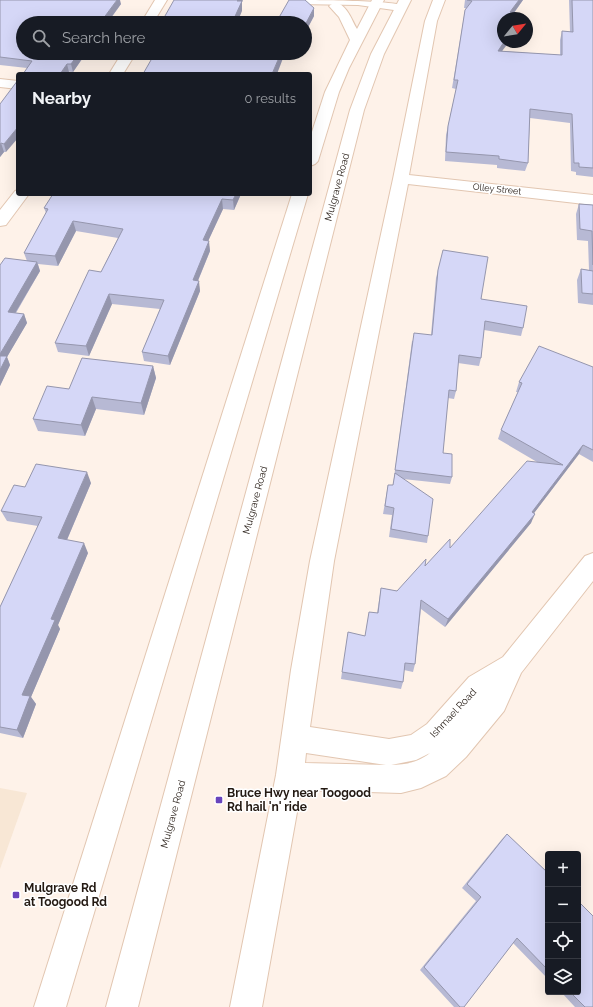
<!DOCTYPE html>
<meta charset="utf-8">
<style>
body{margin:0;font-family:Raleway,sans-serif;background:#20242c;color:#f1f3f6}
.controls{position:absolute;right:12px;bottom:12px;display:grid;overflow:hidden;border-radius:4px;box-shadow:0 4px 16px #0002}
.controls button{width:36px;height:36px;display:grid;place-items:center;padding:0;border:0;border-bottom:1px solid #363941;background:#171b24;color:#f1f3f6;font:20px sans-serif}
.compass{position:absolute;left:497px;top:12px;width:36px;height:36px;border-radius:50%;background:#171b24;box-shadow:0 4px 16px #0002;rotate:60deg}
.list{margin:0;padding:0;list-style:none}
h2{display:flex;justify-content:space-between;align-items:center;height:52px;margin:0;padding:0 16px;font-size:17px}
h2 small{font-size:13px;font-weight:400;color:#9ea1a6}
.icon{flex:none;width:22px;height:22px;fill:none;stroke:currentColor;stroke-width:2;stroke-linecap:round;stroke-linejoin:round}
.map{position:relative;flex:none;width:593px;height:1007px;overflow:hidden}
.search{position:absolute;background:#171b24;box-shadow:0 4px 16px #0002;left:16px;top:16px;width:296px;height:44px;display:flex;align-items:center;gap:10px;box-sizing:border-box;padding:0 14px;border-radius:22px;color:#9ea1a6;font-size:15px}
.panel{position:absolute;background:#171b24;box-shadow:0 4px 16px #0002;left:16px;top:72px;width:296px;height:124px;border-radius:4px}
.map>svg:first-child{display:block}
.commercial{fill:#f8e7d5}
.lines{fill:none;stroke-linecap:round;stroke-linejoin:round}
.minor-casing{stroke:#e2c6b1;stroke-width:2}
.primary-casing{stroke:#e2c6b1;stroke-width:2}
.minor{fill:#fff;fill-rule:evenodd}
.primary{fill:#fff;fill-rule:evenodd}
.wall{fill:#b7b9d4}
.shaded-wall{fill:#9596ad}
.building{fill:#d5d7f7;stroke:#9596ad}
.poi-dot{fill:#6844bd;stroke:#fff;stroke-width:1.5}
.labels{text-anchor:middle;dominant-baseline:central;stroke-width:3;stroke-linejoin:round;paint-order:stroke}
.far-street-label{font-size:9px;fill:#241a13;stroke:#fff}
.street-label{font-size:10px;fill:#241a13;stroke:#fff}
.near-poi-label{font-size:12px;font-weight:bold;fill:#241a13;stroke:#fff;text-anchor:start}
</style>
<div class="map">
<svg width="593" height="1007" viewBox="0 0 593 1007">
<rect width="100%" height="100%" fill="#fef2e9"/>
<polygon class="commercial" points="0,788 27,793 0,869"/>
<g class="lines">
<defs>
<g id="minor">
<polygon points="155,0 167,0 153,23 141,23"/>
<path d="M291,0C308,0 400,0 407,7L401,11L358,5L297,4Z"/>
<path d="M433,0H445L437,21L409,175L593,195V205L408,184L334,561L310,727L389,739L411,735L427,724L469,677L503,657L585,556L593,553V581L521,673L504,711L466,757L446,776L421,788L401,793L301,790L262,1007H230L276,775L291,670L310,561L393,179L425,21ZM306,753L386,765L305,763ZM430,753C419,762 405,765 391,765L416,760Z"/>
<polygon points="122,53 136,53 123,74 109,74"/>
<polygon points="0,79 18,81 18,89 0,87"/>
<polygon points="18,190 18,194 29,194 6,225 0,226 0,210 15,191"/>
</g>
<g id="primary">
<path d="M372,0H384L349,68L339,92L318,161L315,164L310,166V138L325,92L350,40L339,17L329,6L335,2C348,6 351,19 357,29Z"/>
<polygon points="399,0 411,0 384,54 364,110 138,1007 106,1007 350,110 371,54"/>
<polygon points="292,194 308,194 66,1007 34,1007"/>
</g>
</defs>
<use href="#minor" class="minor-casing"/>
<use href="#primary" class="primary-casing"/>
<use href="#minor" class="minor"/>
<use href="#primary" class="primary"/>
</g>
<g class="wall">
<polygon points="0,0 121,4 73,72 27,68 0,65"/>
<polygon points="465,0 523,0 514,13 502,51 560,55 560,40 562,31 570,32 569,0 593,0 593,177 576,175 576,172 571,171 570,123 530,118 528,163 525,171 497,168 497,165 445,161 446,135 456,89 452,88 465,10 466,8 464,8"/>
<polygon points="314,8 314,16 305,33 305,23 277,23 277,21"/>
<polygon points="0,104 6,152 4,152 0,157"/>
<polygon points="241,194 234,210 223,209 208,241 210,251 198,281 200,291 170,365 144,361 142,352 160,309 112,304 89,356 58,352 55,343 101,272 118,238 76,231 58,266 38,264 40,271 16,313 24,314 27,323 7,357 10,365 0,386 0,265 27,261 24,253 46,213 44,208"/>
<polygon points="579,204 593,205 593,305 578,303 577,280 581,269 589,270 588,241 577,240 576,214"/>
<polygon points="438,270 523,328 521,336 484,330 481,358 479,366 458,363 456,391 454,399 448,398 443,453 452,477 450,484 403,479 428,536 427,543 389,537 392,515 383,514 388,485 393,485 412,341 431,335 436,278"/>
<polygon points="153,366 156,378 144,415 96,409 85,436 38,431 33,419 69,389"/>
<polygon points="593,367 593,462 579,454 534,513 531,523 445,627 421,609 415,664 413,672 404,670 403,682 401,689 341,679 342,672 365,636 377,613 381,588 397,591 425,566 450,548 537,462 498,439 501,430 518,392 516,392 519,382"/>
<polygon points="91,483 67,540 88,553 58,625 60,629 31,697 36,704 23,738 0,733 0,607 38,526 7,521 1,511 25,487"/>
<polygon points="507,834 548,873 548,979 513,943 464,1007 454,1007 420,970 476,901 462,888 502,839"/>
<polygon points="561,992 578,992 593,1007 575,1007"/>
</g>
<g class="shaded-wall">
<polygon points="117,0 120,0 121,4 107,23 100,23"/>
<polygon points="238,0 243,0 242,2 242,11 237,23 232,23"/>
<polygon points="519,0 523,0 510,18 510,12"/>
<polygon points="314,8 314,16 305,33 305,25"/>
<polygon points="504,42 509,42 496,59 498,51"/>
<polygon points="79,53 86,53 73,72 71,64"/>
<polygon points="281,53 285,53 277,74 272,74"/>
<polygon points="67,64 69,72 68,74 60,74"/>
<polygon points="18,127 18,138 6,152 4,144"/>
<polygon points="1,143 4,152 0,157 0,145"/>
<polygon points="236,194 241,194 234,210 233,200"/>
<polygon points="222,199 223,209 204,250 203,240"/>
<polygon points="73,221 76,231 58,266 55,256"/>
<polygon points="209,241 210,251 194,290 193,280"/>
<polygon points="37,262 40,271 11,320 8,312"/>
<polygon points="199,281 200,291 170,365 168,356"/>
<polygon points="109,294 112,304 89,356 86,346"/>
<polygon points="24,314 27,323 7,357 10,365 0,386 0,354"/>
<polygon points="153,366 156,378 144,415 141,403"/>
<polygon points="92,397 96,409 85,436 81,425"/>
<polygon points="583,445 579,454 528,521 532,512"/>
<polygon points="87,472 91,483 63,549 58,538"/>
<polygon points="535,514 531,523 445,627 448,619"/>
<polygon points="84,543 88,553 58,625 60,629 31,697 36,704 23,738 17,730 22,695 51,619"/>
</g>
<g class="building">
<polygon points="0,0 117,0 100,23 23,23 23,53 79,53 71,64 67,64 60,74 23,74 32,61 0,57"/>
<polygon points="174,0 238,0 237,1 242,1 232,23 161,23"/>
<polygon points="289,0 305,0 314,8 305,25 305,23 291,23 277,21"/>
<polygon points="467,0 519,0 510,12 524,15 523,18 503,18 503,42 504,42 498,51 562,55 562,31 573,32 572,0 593,0 593,168 579,167 579,163 574,163 572,114 530,109 528,163 499,159 499,156 446,152 448,126 458,80 454,80 465,10 472,1"/>
<polygon points="155,53 281,53 272,74 143,74"/>
<polygon points="18,80 18,127 4,144 1,143 0,145 0,104"/>
<polygon points="53,194 236,194 233,200 222,199 203,240 209,241 193,280 199,281 168,356 142,352 164,300 109,294 86,346 55,343 89,270 101,272 123,229 73,221 55,256 24,253 48,209 44,208"/>
<polygon points="579,204 593,205 593,265 592,231 580,229"/>
<polygon points="443,250 488,257 481,299 527,306 523,328 485,321 481,358 459,355 456,391 449,390 443,453 452,454 452,477 395,470 414,333 432,335 438,270"/>
<polygon points="5,258 37,262 8,312 24,314 0,354 0,265"/>
<polygon points="581,269 593,271 593,294 582,293"/>
<polygon points="539,346 593,367 593,450 583,445 532,512 535,514 448,619 421,600 415,664 405,663 403,682 342,672 348,632 365,636 369,612 378,613 381,588 397,591 426,559 425,566 450,539 450,548 527,461 563,465 501,430 522,383 519,382"/>
<polygon points="0,356 7,356 0,370"/>
<polygon points="82,358 153,366 141,403 92,397 81,425 33,419 47,386 69,389"/>
<polygon points="36,464 87,472 58,538 84,543 51,619 55,620 22,695 30,696 17,730 0,727 0,607 42,517 1,511 14,485 25,487"/>
<polygon points="395,473 433,499 428,536 391,529 394,508 385,506 388,485 393,485"/>
<polygon points="507,834 548,873 548,970 517,938 464,1007 460,1007 424,967 481,897 467,884"/>
<polygon points="578,901 593,916 593,1007 585,1007 570,992 578,992"/>
</g>
<g class="poi-dot">
<rect x="215" y="796" width="8" height="8" rx="2"/>
<rect x="12" y="891" width="8" height="8" rx="2"/>
</g>
<g class="labels">
<g class="far-street-label">
<text transform="translate(497 189) rotate(6)">Olley Street</text>
</g>
<g class="street-label">
<text transform="translate(337 187) rotate(-75)">Mulgrave Road</text>
<text transform="translate(255 500) rotate(-75)">Mulgrave Road</text>
<text transform="translate(453 713) rotate(-47)">Ishmael Road</text>
<text transform="translate(173 814) rotate(-75)">Mulgrave Road</text>
</g>
<g class="near-poi-label">
<text x="227" y="793">Bruce Hwy near Toogood<tspan x="227" dy="14">Rd hail 'n' ride</tspan></text>
<text x="24" y="888">Mulgrave Rd<tspan x="24" dy="14">at Toogood Rd</tspan></text>
</g>
</g>
</svg>
<div class="controls">
<button>+</button>
<button>−</button>
<button><svg class="icon" aria-label="locate" viewBox="0 0 24 24"><circle cx="12" cy="12" r="6"/><path d="M12 2v4M12 18v4M2 12h4M18 12h4"/></svg></button>
<button><svg class="icon" aria-label="layers" viewBox="0 0 24 24"><path d="M12 4l9 5-9 5-9-5zM3 14l9 5 9-5"/></svg></button>
</div>
<svg class="compass" viewBox="-18 -18 36 36"><path d="M0-13l5 13h-10z" fill="#e53935"/><path d="M0 13l5-13h-10z" fill="#9ea1a6"/></svg>
<div class="search"><svg class="icon" aria-label="search" viewBox="0 0 24 24"><circle cx="10" cy="10" r="6"/><path d="M15 15l6 6"/></svg>Search here</div>
<section class="panel">
<h2>Nearby<small>0 results</small></h2>
<ul class="list">
</ul>
</section>
</div>
